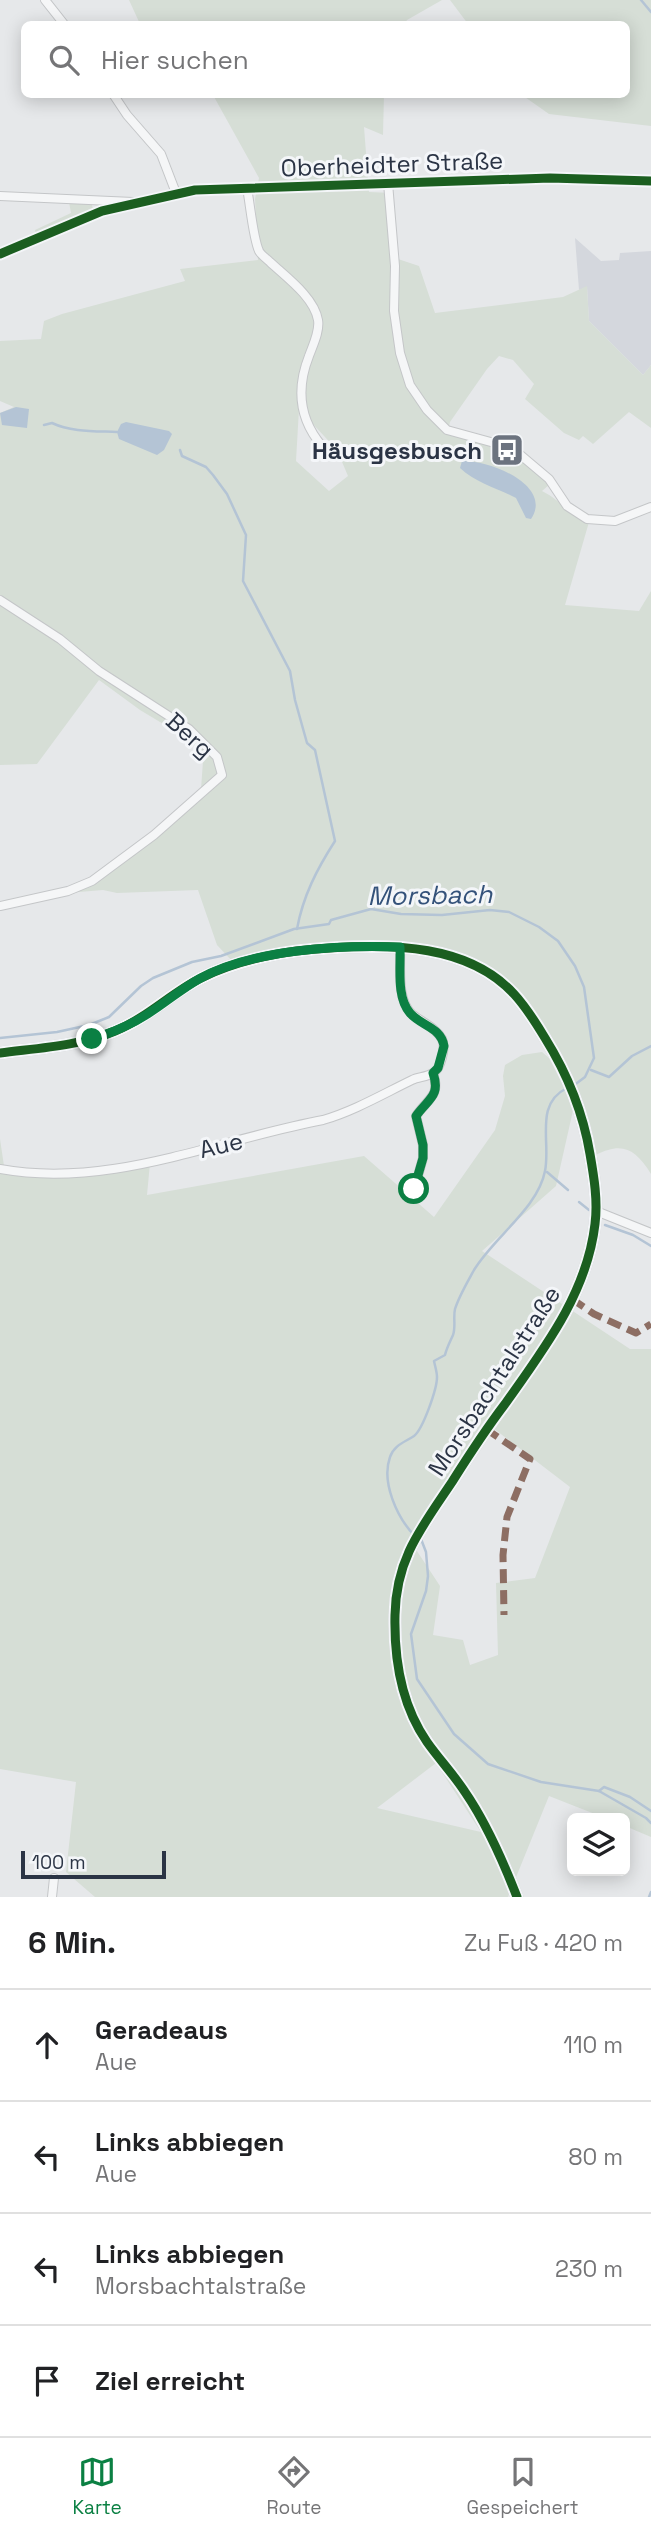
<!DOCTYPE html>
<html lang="de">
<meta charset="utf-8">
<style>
body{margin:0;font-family:"Space Grotesk",sans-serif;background:#f6f6f6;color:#202124}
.controls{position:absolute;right:21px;bottom:21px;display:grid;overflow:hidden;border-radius:10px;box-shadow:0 4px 18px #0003}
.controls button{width:63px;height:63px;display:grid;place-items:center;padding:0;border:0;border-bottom:2px solid #e0e0e0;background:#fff;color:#202124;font:35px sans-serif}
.scale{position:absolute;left:21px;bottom:18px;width:145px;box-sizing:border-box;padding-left:7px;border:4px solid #2b3445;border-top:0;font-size:19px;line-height:24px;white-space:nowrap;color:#2b3445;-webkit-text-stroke:5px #f4f6f9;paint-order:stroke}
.stop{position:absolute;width:21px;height:21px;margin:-16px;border:5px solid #0b8043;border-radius:50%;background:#fff}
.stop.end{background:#0b8043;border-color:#fff;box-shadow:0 2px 7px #0008}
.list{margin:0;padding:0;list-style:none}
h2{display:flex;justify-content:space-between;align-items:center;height:91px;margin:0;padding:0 28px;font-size:30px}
h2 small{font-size:23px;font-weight:400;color:#757577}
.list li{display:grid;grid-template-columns:46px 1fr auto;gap:21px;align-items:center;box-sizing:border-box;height:112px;padding:0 28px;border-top:2px solid #e0e0e0}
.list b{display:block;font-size:26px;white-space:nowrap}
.list p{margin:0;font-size:23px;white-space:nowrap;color:#757577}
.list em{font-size:23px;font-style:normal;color:#757577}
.icon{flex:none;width:38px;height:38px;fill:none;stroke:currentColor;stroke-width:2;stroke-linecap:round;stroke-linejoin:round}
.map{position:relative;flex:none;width:651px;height:1897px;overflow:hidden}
.search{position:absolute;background:#fff;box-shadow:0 4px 18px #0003;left:21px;right:21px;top:21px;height:77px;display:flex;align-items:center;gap:18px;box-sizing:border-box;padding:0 24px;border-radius:10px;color:#757577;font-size:26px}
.sheet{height:539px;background:#fff}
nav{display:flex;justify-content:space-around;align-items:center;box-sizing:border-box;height:98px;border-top:2px solid #e0e0e0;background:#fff;font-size:19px;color:#757577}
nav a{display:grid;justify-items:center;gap:4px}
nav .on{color:#0b8043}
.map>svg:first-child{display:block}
.built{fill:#d4d7dd}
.green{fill:#d6ded6;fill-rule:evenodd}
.water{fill:#b4c4d5}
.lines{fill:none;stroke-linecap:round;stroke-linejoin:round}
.stream{stroke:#b4c4d5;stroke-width:2.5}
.minor-casing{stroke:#c4c6c8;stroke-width:10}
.tertiary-casing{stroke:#c4c6c8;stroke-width:12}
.secondary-casing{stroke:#c4c6c8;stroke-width:13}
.minor{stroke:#f5f6f7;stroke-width:8}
.tertiary{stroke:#f5f6f7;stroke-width:10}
.secondary{stroke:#f8f8f8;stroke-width:10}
.quiet{stroke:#8d6e63;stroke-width:7;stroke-dasharray:14 7;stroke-linecap:butt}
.cycleway-casing{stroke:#f4f6f9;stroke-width:13}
.cycleway{stroke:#1b5e20;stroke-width:9}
.route{stroke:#0b8043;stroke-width:9}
.labels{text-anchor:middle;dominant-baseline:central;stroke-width:6;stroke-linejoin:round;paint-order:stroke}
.street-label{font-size:24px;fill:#2b3445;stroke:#f4f6f9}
.poi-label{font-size:24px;font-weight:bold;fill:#2b3445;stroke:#f4f6f9;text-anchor:end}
.water-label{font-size:26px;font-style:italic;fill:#34527a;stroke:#f4f6f9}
</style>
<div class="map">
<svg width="651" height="1897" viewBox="0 0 651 1897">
<rect width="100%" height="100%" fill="#e6e8ea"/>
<polygon class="built" points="575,238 601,261 619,260 620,253 651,251 651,365 643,375 589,321 587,287 579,290"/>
<g class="green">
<polygon points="129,0 442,0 407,20 405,24 140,24"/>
<polygon points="450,0 651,0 651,126 549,114 522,95 626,94 626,24 468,24"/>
<path d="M384,94L383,135L364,127L369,192L392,193L395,258L419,266L435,313L563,297L587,286L589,321L643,375L651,365V428L629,412L593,444L583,436L579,440L564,433L525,399L534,384L513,360L499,356L487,369L450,422L449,427L457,436L509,450L550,484L542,491C559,499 570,515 589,522L565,605L639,611L651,591V1174C636,1150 623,1141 596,1155L583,1103L567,1066L533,1014L485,967L400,946L232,961L217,945L198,890L117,893L103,890L67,893L94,883L128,860L164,830L201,789L203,761L190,740L140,710L99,680L37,764L0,765V413L14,407L0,401V341L41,339L44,321L62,314L185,281L180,269L258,260L255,199L259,178L213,95ZM299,409L337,450L348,476L329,491L296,461Z"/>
<polygon points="10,198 85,202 92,205 93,209 36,234 35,230 71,213 69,202 9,201"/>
<path d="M542,1052L549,1058L574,1106L556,1186L482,1251L630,1349H651V1837L625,1826V1818H605L549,1796L508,1897H95L66,1872L76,1782L0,1769V1139L4,1166L55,1175L150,1163L147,1195L364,1156L434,1217L495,1130L505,1096L503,1076L505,1065L522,1055ZM484,1421L570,1487L535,1578L496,1583L498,1655L470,1665L463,1640L433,1635L440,1586L409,1539ZM436,1763L481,1832L377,1808Z"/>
</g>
<g class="water">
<polygon points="16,407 29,409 27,428 2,425 0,413"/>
<polygon points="126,422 169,431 172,434 164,450 157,455 119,439 117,432 121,424"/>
<path d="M462,461C487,459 554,485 531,519L526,518L516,498C497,488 476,483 460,468Z"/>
</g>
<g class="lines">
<g class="stream">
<polyline points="641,0 651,12"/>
<path d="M44,425L52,423C71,432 95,431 117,432"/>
<path d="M180,450L182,456L206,467L213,475L227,494L246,535L243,581L290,671L295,700L307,743L315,750L335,841C317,869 303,896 297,929"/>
<polyline points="0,1038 57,1032 89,1025 109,1017 141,986 153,978 192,962 221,956 294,929 329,924 331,920 371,909 401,914 442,915 490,910 509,912 539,927 558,941 575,966 584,987 594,1058 585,1077 573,1086"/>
<polyline points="591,1070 609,1077 632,1056 651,1046"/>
<polyline points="547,1172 568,1190"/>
<polyline points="579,1202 589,1210"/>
<polyline points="605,1225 633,1235 651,1246"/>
<path d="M415,1536C397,1518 381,1482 390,1457C394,1445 405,1442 414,1436C423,1429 437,1389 437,1377C437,1372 435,1366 434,1361L445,1355C447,1347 450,1342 453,1335C456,1327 453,1317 455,1309C459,1296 468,1281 474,1270C494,1237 538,1208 545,1171C551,1142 534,1104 567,1088"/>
<polyline points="421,1539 426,1552 428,1576 426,1591 411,1634 417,1679 454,1734 488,1764 541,1782 599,1791 646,1818 651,1823"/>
<polyline points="599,1791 604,1787 630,1797 651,1811"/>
<polyline points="649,1897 651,1892"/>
</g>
<defs>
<g id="minor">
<polyline points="45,0 64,24"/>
<polyline points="113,94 127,115 161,154 176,193"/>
<polyline points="388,183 395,266 394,311 400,353 410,385 427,410 447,430 498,444 517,452 549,479 567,506 587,519 615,521 651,507"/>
<path d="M247,188C250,203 253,238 259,251C261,255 267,259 270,262C286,277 314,297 318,320C320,331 313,345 309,356C296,389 299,419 322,446"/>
<polyline points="0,196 133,202"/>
<polyline points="0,600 60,639 99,671 189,729 217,757 222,775 154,835 92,881 68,891 0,906"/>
<path d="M0,1169C110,1189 216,1140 323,1120C354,1111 383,1094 412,1080C418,1077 427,1077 433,1073C441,1069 446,1047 442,1039C436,1028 422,1022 413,1015C396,1001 401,967 400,948"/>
<path d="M414,1190L423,1158V1145L416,1116C428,1098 441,1096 433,1073"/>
<polyline points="596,1211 651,1233"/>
<polyline points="52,1897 54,1878"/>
</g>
<polyline id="tertiary" points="0,254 102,211 195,190 550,178 651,181"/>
<path id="secondary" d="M0,1053C38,1048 79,1046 115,1031C147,1018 171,993 201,978C239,959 288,950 330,948C392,944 468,944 514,994C526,1007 536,1023 545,1038C568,1075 583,1112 590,1154C594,1177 598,1201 595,1224C587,1293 544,1349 505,1404C486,1429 469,1455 452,1482C422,1527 396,1558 395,1615C394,1659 402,1706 427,1742C439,1759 454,1775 465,1792C487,1824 503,1861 517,1897"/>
</defs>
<use href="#minor" class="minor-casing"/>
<use href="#tertiary" class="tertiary-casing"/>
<use href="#secondary" class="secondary-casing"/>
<use href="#minor" class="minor"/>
<use href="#tertiary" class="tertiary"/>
<use href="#secondary" class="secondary"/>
<g class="quiet">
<polyline points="572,1299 594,1314 636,1333 651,1324"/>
<polyline points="486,1429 530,1459 507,1517 503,1555 504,1615"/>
</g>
<defs>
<g id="cycleway">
<polyline points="0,254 102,211 195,190 550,178 651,181"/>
<path d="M0,1053C38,1048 79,1046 115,1031C147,1018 171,993 201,978C239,959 288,950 330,948C392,944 468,944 514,994C526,1007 536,1023 545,1038C568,1075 583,1112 590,1154C594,1177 598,1201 595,1224C587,1293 544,1349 505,1404C486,1429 469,1455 452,1482C422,1527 396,1558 395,1615C394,1659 402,1706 427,1742C439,1759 454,1775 465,1792C487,1824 503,1861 517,1897"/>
</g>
</defs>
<use href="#cycleway" class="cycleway-casing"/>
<use href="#cycleway" class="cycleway"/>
</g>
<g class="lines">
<path class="route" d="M92,1039C111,1033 129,1026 146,1015C164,1004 181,989 199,979C253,949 340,945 400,947C401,967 396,997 410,1013C421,1026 441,1027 444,1046L438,1068L433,1073C441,1096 428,1099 416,1116L423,1145V1158L414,1189"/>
</g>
<defs>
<symbol id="bus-square" viewBox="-11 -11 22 22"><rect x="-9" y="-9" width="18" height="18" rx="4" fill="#6c737f" stroke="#f4f6f9"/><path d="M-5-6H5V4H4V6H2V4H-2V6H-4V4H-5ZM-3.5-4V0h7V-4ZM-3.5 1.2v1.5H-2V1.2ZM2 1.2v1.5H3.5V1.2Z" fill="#fff"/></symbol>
</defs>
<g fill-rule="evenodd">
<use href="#bus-square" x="488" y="431" width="38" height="38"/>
</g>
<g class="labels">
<g class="street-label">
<text transform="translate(392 164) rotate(-2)">Oberheidter Straße</text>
<text transform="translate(190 735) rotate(42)">Berg</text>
<text transform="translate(221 1145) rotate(-13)">Aue</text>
<text transform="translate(494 1381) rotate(-57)">Morsbachtalstraße</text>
</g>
<g class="poi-label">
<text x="482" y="450">Häusgesbusch</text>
</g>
<g class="water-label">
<text transform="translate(430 895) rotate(-1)">Morsbach</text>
</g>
</g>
</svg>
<div class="controls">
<button><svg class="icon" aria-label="layers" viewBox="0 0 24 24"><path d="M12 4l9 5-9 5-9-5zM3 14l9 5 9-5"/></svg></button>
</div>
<div class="scale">100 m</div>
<div class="stop" style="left:414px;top:1189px"></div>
<div class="stop end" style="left:92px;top:1039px"></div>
<div class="search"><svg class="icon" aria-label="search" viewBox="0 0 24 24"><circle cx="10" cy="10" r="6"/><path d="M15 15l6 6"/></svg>Hier suchen</div>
</div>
<section class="sheet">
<h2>6 Min.<small>Zu Fuß · 420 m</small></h2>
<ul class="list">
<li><svg class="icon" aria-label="ahead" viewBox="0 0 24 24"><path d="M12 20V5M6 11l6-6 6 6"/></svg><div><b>Geradeaus</b><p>Aue</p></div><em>110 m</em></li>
<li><svg class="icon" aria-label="left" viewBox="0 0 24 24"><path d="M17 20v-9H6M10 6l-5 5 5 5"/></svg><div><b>Links abbiegen</b><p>Aue</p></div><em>80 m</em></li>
<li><svg class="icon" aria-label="left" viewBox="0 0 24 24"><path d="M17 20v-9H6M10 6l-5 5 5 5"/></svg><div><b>Links abbiegen</b><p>Morsbachtalstraße</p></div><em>230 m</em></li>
<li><svg class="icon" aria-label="arrive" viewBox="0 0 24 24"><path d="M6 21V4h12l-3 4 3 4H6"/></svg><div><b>Ziel erreicht</b></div></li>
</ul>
</section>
<nav>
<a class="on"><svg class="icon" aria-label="map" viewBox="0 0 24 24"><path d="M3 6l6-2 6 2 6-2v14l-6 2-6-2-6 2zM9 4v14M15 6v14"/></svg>Karte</a>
<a><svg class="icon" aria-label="directions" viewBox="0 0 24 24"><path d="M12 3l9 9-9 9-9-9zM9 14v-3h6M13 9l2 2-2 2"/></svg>Route</a>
<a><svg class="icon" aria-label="saved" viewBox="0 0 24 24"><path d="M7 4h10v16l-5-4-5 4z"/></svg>Gespeichert</a>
</nav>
